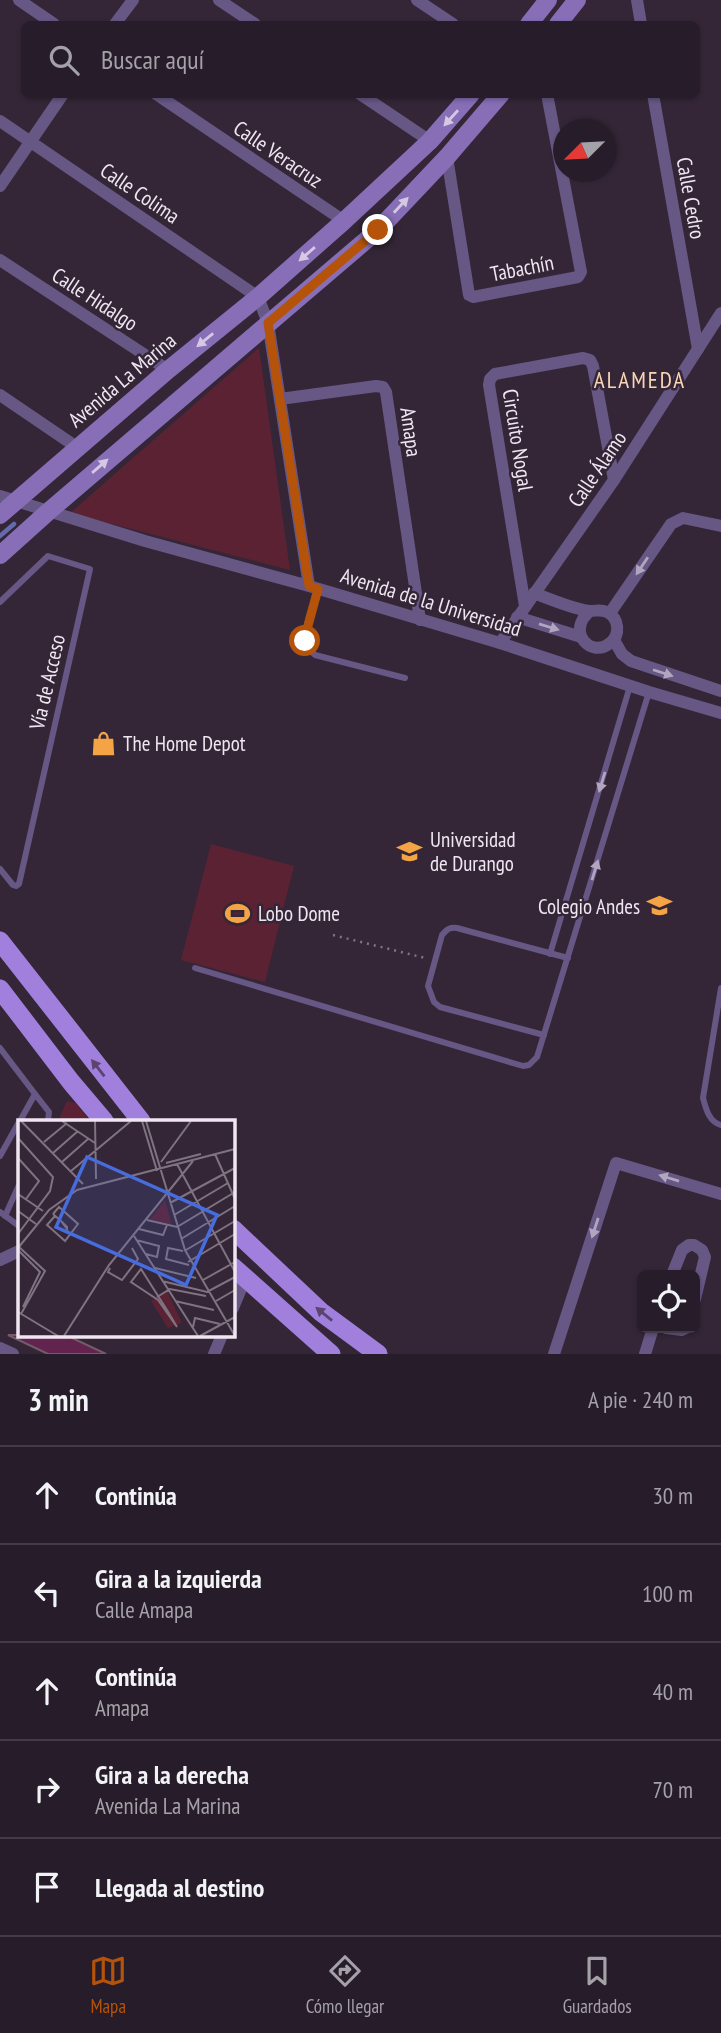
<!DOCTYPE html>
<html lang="es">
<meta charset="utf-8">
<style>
body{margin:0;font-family:"PT Sans Narrow",sans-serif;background:#332935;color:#f1f3f6}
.controls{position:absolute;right:21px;bottom:21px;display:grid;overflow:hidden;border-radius:10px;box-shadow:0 2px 5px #0004}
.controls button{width:63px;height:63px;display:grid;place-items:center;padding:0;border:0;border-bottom:2px solid #433a46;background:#271c29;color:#f1f3f6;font:35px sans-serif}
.compass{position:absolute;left:553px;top:119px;width:63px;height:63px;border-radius:50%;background:#271c29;box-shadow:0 2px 5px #0004;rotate:246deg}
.stop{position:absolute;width:21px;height:21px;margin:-16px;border:5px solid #b45309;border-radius:50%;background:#fff}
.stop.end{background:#b45309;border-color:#fff;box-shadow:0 2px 7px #0008}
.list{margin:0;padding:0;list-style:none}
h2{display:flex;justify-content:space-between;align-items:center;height:91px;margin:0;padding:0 28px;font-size:30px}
h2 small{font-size:23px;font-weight:400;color:#a4a1a8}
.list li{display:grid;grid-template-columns:46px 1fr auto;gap:21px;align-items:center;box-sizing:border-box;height:98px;padding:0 28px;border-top:2px solid #433a46}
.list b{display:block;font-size:26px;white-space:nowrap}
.list p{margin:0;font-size:23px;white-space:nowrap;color:#a4a1a8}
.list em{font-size:23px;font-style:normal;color:#a4a1a8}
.icon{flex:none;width:38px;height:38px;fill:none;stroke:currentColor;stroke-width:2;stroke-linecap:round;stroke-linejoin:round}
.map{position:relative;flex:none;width:721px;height:1354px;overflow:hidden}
.search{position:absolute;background:#271c29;box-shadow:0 2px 5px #0004;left:21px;right:21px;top:21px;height:77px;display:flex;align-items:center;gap:18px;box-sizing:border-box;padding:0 24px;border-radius:10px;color:#a4a1a8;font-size:26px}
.sheet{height:581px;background:#271c29}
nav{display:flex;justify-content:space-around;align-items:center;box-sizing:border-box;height:98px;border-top:2px solid #433a46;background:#271c29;font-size:19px;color:#a4a1a8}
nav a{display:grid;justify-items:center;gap:4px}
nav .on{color:#b45309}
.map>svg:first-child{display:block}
.green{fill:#5b2234}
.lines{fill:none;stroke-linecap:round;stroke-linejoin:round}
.stream{stroke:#636aad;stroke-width:4.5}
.building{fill:#62244e;stroke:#735c6a;stroke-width:2}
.path{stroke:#817584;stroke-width:2.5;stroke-dasharray:2 5;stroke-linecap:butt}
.service{stroke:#665785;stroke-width:6}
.minor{stroke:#665785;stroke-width:12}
.secondary{stroke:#876eb7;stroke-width:18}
.primary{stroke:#a17fdd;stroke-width:19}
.oneway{fill:#d5c8e2}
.oneway2{fill:#b1a6c0}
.oneway3{fill:#5a4571}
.route{stroke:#b45309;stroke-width:9}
.labels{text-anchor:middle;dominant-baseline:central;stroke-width:5;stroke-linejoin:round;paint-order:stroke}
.street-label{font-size:21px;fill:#efe6f1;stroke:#342637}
.poi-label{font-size:21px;fill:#efe6f1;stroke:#342637;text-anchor:start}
.neighbourhood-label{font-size:23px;letter-spacing:2px;fill:#f8d6b3;stroke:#342637}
.inset-road{fill:none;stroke:#7f7381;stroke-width:2}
.view{fill:#476cdd;fill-opacity:0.15;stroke:#476cdd;stroke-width:3.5}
.inset-edge{fill:none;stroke:#efe6f1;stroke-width:3.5}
</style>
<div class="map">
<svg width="721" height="1354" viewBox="0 0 721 1354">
<rect width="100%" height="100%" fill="#342637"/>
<g class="green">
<polygon points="259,348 290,570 70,513"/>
<polygon points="211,844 294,866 265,982 181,960"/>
<polygon points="67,1101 76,1103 90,1121 58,1121"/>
</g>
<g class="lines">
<polyline class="stream" points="0,536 14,524"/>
</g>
<polygon class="building" points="8,1335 66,1335 106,1354 48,1354"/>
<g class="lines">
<polyline class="path" points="333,935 425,958"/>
<g class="service">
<path d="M318,589C312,609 296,639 315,655L405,678"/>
<polyline points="0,602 48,556 90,569 19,884 16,886 13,885 0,869"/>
<polyline points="550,954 630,686"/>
<polyline points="195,968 523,1066 529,1065 537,1057 649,692"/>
<path d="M721,988L703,1098C706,1109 709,1122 721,1125"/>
<path d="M544,1035L440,1007L434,1002L428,986L442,935C447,929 450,927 457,928L568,958"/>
<polyline points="0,1048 35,1094"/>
<polyline points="20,1121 35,1094 49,1112 48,1121"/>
<polyline points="0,1156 19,1122"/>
<polyline points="0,1212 19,1226"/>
<polyline points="5,1216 19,1185"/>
</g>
<g class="minor">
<polyline points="19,0 54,24"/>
<polyline points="219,0 255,24"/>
<polyline points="417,0 453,24"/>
<polyline points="637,0 641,24"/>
<polyline points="115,24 133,0"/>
<polyline points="156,94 344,221"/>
<polyline points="360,94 430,141"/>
<polyline points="653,94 698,349"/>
<polyline points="0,121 258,297 268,323 309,586"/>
<polyline points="447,157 469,295 473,297 578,277 581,272 547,94"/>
<polyline points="0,186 63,94"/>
<polyline points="0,260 168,370"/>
<polyline points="0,395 78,448"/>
<polyline points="280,399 376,386 383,387 386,392 420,620"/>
<polyline points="0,496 145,541 309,586 500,643 649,692 721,713"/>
<path d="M534,593C547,598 579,611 591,611C597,611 600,609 607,612C619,618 621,635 610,643C592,659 565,632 590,611"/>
<polyline points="525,606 489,385 490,379 495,374 583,358 590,360 593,366 614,480"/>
<polyline points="610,613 671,524 683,518 721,526"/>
<polyline points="517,617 581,637"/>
<polyline points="614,640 622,654 631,661 721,691"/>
<polyline points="500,643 614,480 721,313"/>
<polyline points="0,1260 19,1251"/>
<polyline points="672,1275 682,1250 689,1245 694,1245 702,1250 705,1257 695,1299"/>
<polyline points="233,1308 245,1279"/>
<polyline points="666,1328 682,1330 686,1328"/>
<polyline points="0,1348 13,1354"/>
<polyline points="214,1354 222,1335"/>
<polyline points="554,1354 616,1163 721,1194"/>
<polyline points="645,1354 653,1328"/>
</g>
<g class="secondary">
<polyline points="529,24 548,0"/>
<polyline points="558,24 577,0"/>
<polyline points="0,515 168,370 258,297 344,221 430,141 471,94"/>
<polyline points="0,555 49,511 378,230 447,157 501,94"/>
</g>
<g class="primary">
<polyline points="0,941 141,1121"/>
<polyline points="0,989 71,1082 104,1121"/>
<polyline points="233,1229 321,1312 378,1354"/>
<polyline points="233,1267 331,1354"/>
</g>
</g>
<defs><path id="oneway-solid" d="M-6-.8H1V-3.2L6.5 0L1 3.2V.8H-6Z" transform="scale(1.75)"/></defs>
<g class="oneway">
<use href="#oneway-solid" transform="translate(451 118) rotate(132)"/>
<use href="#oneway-solid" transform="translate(401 205) rotate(-47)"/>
<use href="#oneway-solid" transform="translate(307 254) rotate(139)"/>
<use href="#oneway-solid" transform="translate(205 340) rotate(141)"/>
<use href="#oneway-solid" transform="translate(100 466) rotate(-41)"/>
</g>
<g class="oneway2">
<use href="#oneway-solid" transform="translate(642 566) rotate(124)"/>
<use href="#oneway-solid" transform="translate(549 627) rotate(17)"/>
<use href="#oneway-solid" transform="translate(663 673) rotate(18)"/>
<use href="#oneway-solid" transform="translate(602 782) rotate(107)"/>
<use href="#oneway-solid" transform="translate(595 870) rotate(-73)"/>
<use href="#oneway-solid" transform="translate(669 1178) rotate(-163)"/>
<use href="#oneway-solid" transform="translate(595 1228) rotate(108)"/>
</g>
<g class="oneway3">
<use href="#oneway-solid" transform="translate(98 1068) rotate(-128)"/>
<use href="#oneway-solid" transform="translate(324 1314) rotate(-141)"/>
</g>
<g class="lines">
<polyline class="route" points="305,641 306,633 318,589 309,586 268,323 378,230"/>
</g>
<defs>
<symbol id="shop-bare" viewBox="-9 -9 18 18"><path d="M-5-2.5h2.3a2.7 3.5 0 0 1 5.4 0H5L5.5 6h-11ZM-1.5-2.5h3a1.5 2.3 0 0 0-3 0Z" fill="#f4a444" stroke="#342637" stroke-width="2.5" paint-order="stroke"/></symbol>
<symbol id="university-bare" viewBox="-9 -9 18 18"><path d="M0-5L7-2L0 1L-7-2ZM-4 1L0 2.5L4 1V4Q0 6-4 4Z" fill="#f4a444" stroke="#342637" stroke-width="2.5" paint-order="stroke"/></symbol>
<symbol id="school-bare" viewBox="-9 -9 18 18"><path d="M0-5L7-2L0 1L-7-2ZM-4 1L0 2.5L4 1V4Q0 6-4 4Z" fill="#f4a444" stroke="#342637" stroke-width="2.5" paint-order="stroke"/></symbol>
<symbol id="stadium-bare" viewBox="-9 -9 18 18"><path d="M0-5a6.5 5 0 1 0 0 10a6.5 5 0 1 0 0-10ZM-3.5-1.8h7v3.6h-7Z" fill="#f4a444" stroke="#342637" stroke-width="2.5" paint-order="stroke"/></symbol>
</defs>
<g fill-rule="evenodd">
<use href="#shop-bare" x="86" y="726" width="35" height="35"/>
<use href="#university-bare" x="392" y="834" width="35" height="35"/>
<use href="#school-bare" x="642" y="888" width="35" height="35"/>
<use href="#stadium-bare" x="220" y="896" width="35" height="35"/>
</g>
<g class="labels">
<g class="street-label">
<text transform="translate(278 154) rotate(34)">Calle Veracruz</text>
<text transform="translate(140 193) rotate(34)">Calle Colima</text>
<text transform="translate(691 198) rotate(80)">Calle Cedro</text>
<text transform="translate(522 268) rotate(-11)">Tabachín</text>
<text transform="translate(95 299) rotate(33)">Calle Hidalgo</text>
<text transform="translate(122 380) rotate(-40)">Avenida La Marina</text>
<text transform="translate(411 432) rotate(82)">Amapa</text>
<text transform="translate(518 440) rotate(81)">Circuito Nogal</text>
<text transform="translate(597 469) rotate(-56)">Calle Álamo</text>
<text transform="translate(431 602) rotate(17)">Avenida de la Universidad</text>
<text transform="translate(47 682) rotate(-77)">Vía de Acceso</text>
</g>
<g class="poi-label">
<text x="123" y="743">The Home Depot</text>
<text x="430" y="839">Universidad<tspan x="430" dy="24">de Durango</tspan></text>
<text x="640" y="906" text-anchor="end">Colegio Andes</text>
<text x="258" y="913">Lobo Dome</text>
</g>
<g class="neighbourhood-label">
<text x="640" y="379">ALAMEDA</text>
</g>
</g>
<g transform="translate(18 1120)">
<rect width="217" height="217" fill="#342637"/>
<path d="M147,80L154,105L132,99ZM149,171L164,203L150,208L133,181Z" fill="#5b2234"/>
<path class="inset-road" d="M3,1L65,64M44,1L77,23M77,1L78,59M124,1L139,51M128,1L167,130L217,216M0,18L35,57L32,71L0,114M26,22L49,3M35,33L60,11M197,34L217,79M0,38L21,61L8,79M44,42L70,19M143,42L173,1M148,43L183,34M159,44L217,152M53,51L113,1M0,74L25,91M152,83L217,48M0,91L18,104M35,94L41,87L60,104L47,121L29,105L37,96M35,94L43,101L49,107V109L43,101M156,95L210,63M129,100L159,107L217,72M121,109L145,115L149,105M116,116L180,216M163,119L217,86M118,120L141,126L139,137L128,134M1,127L27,151L3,194M0,128L31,90L59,70L217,29M0,130L22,152L5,187M168,130L217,101M165,131L150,128L148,139L171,145M170,142L217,114M92,148L90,152L104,160L120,139L114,128M137,148L178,158M123,149L149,190L159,207L140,180L113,162ZM185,160L217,142M144,161L189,172L217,157M139,177L152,169L188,176M157,181L196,190M198,181L217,170M0,192L40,216M175,207L177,198L202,204M46,216L91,145L175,41M182,216L217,197"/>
<path class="view" d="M69,37L199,95L168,165L38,107Z"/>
<rect width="217" height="217" class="inset-edge"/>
</g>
</svg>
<div class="controls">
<button><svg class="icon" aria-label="locate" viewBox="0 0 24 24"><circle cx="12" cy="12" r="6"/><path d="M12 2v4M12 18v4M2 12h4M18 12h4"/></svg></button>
</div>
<svg class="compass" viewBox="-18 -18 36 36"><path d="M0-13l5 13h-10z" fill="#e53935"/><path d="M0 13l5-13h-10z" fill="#a4a1a8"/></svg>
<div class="stop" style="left:305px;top:641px"></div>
<div class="stop end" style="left:378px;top:230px"></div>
<div class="search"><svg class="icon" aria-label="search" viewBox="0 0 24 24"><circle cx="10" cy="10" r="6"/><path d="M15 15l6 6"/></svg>Buscar aquí</div>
</div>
<section class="sheet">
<h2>3 min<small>A pie · 240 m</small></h2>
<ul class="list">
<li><svg class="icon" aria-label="ahead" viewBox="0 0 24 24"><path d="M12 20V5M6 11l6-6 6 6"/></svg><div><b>Continúa</b></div><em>30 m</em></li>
<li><svg class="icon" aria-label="left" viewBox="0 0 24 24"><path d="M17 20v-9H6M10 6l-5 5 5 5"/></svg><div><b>Gira a la izquierda</b><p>Calle Amapa</p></div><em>100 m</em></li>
<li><svg class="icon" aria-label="ahead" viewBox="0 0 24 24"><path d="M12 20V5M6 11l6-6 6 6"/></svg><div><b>Continúa</b><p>Amapa</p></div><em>40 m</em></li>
<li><svg class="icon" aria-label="right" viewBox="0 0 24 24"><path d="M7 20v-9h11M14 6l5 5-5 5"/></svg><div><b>Gira a la derecha</b><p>Avenida La Marina</p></div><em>70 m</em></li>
<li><svg class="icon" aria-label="arrive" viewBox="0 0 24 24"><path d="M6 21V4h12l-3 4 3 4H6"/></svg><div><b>Llegada al destino</b></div></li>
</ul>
</section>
<nav>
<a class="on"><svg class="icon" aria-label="map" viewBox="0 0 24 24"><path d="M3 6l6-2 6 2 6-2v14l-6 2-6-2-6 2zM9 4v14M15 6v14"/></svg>Mapa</a>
<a><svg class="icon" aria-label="directions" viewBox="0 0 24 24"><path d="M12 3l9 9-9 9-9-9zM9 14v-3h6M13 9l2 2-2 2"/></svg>Cómo llegar</a>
<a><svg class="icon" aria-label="saved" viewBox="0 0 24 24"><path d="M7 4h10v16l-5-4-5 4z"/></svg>Guardados</a>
</nav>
